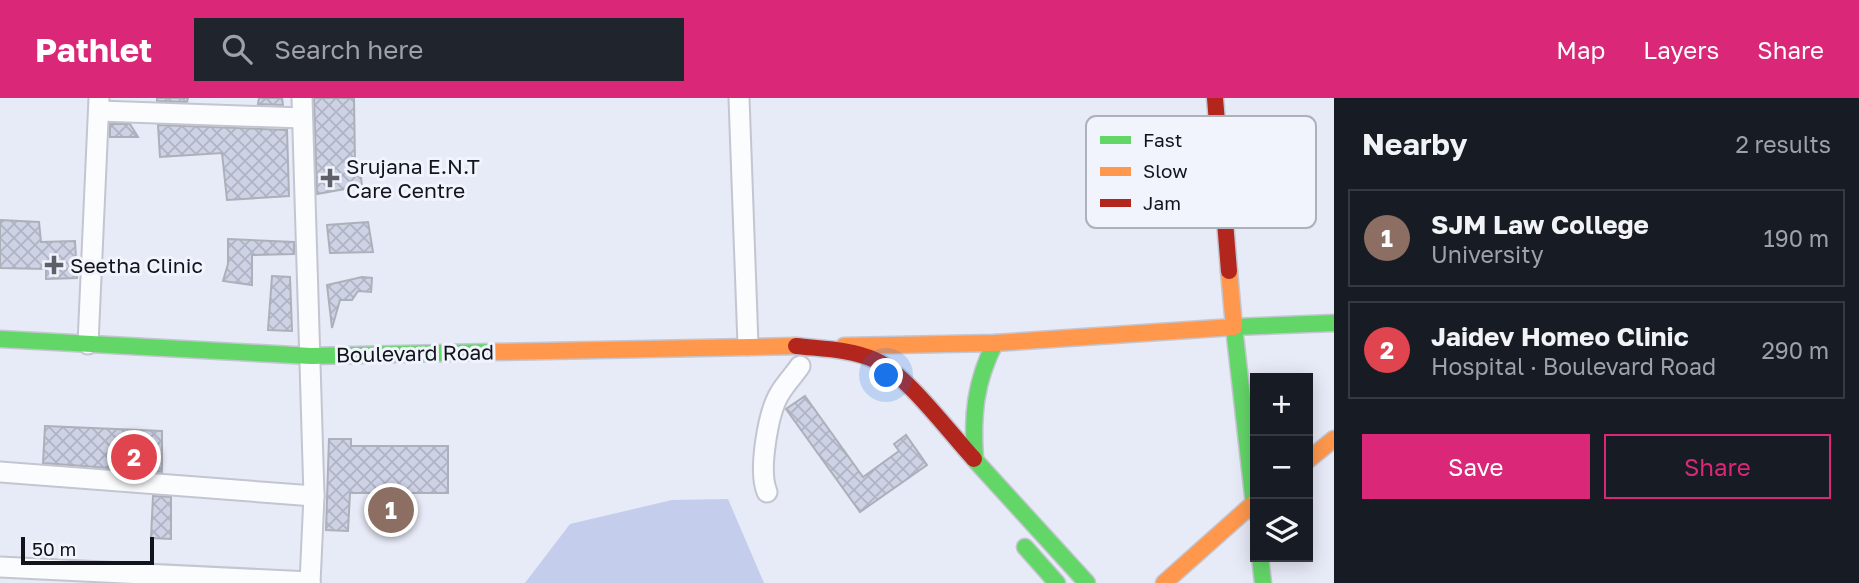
<!DOCTYPE html>
<meta charset="utf-8">
<style>
body{margin:0;font-family:"Golos Text",sans-serif;background:#20242c;color:#f1f3f6}
.controls{position:absolute;right:21px;bottom:21px;display:grid;overflow:hidden;border-radius:0px;box-shadow:0 4px 18px #0003}
.controls button{width:63px;height:63px;display:grid;place-items:center;padding:0;border:0;border-bottom:2px solid #363941;background:#171b24;color:#f1f3f6;font:35px sans-serif}
.scale{position:absolute;left:21px;bottom:18px;width:133px;box-sizing:border-box;padding-left:7px;border:4px solid #12141c;border-top:0;font-size:19px;line-height:24px;white-space:nowrap;color:#12141c;-webkit-text-stroke:5px #f2f4fd;paint-order:stroke}
.you{position:absolute;left:887px;top:278px;width:24px;height:24px;margin:-18px;border:5px solid #fff;border-radius:50%;background:#1a73e8;box-shadow:0 0 0 10px #1a73e833}
.badge{display:grid;place-items:center;width:46px;height:46px;border-radius:50%;background:#db2777;color:#fff;font-size:23px;font-weight:700}
.pin{position:absolute;translate:-50% -50%;border:4px solid #fff;box-shadow:0 2px 7px #0006}
.list{margin:0;padding:0;list-style:none}
h2{display:flex;justify-content:space-between;align-items:center;height:91px;margin:0;padding:0 28px;font-size:30px}
h2 small{font-size:23px;font-weight:400;color:#9ea1a6}
.list li{display:grid;grid-template-columns:46px 1fr auto;gap:21px;align-items:center;box-sizing:border-box;height:98px;margin:0 14px 14px;padding:0 14px;border:2px solid #363941;border-radius:0px}
.list b{display:block;font-size:26px;white-space:nowrap}
.list p{margin:0;font-size:23px;white-space:nowrap;color:#9ea1a6}
.list em{font-size:23px;font-style:normal;color:#9ea1a6}
.actions{display:flex;gap:14px;padding:21px 28px}
.actions a{flex:1;padding:16px 0;border:2px solid #db2777;border-radius:0px;text-align:center;font-size:24px;color:#db2777}
.actions .main{background:#db2777;color:#fff}
.icon{flex:none;width:38px;height:38px;fill:none;stroke:currentColor;stroke-width:2;stroke-linecap:round;stroke-linejoin:round}
.map{position:relative;flex:none;width:1334px;height:485px;overflow:hidden}
header{display:flex;align-items:center;gap:42px;box-sizing:border-box;height:98px;padding:0 35px;background:#db2777;color:#fff}
header strong{font-size:33px}
nav{display:flex;gap:38px;margin-inline-start:auto;font-size:24px}
.search{width:490px;height:63px;background:#20242c;display:flex;align-items:center;gap:18px;box-sizing:border-box;padding:0 24px;border-radius:0px;color:#9ea1a6;font-size:26px}
main{display:flex}
aside{flex:1;background:#171b24}
.map>svg:first-child{display:block}
.park{fill:#c5cded}
.building{fill:url(#building-cross-hatch);stroke:#adb0b9;stroke-width:2}
.lines{fill:none;stroke-linecap:round;stroke-linejoin:round}
.street-casing{stroke:#c3c6d0;stroke-width:23}
.fast-casing{stroke:#c3c6d0;stroke-width:19}
.slow-casing{stroke:#c3c6d0;stroke-width:19}
.jam-casing{stroke:#c3c6d0;stroke-width:19}
.street{stroke:#fbfcfe;stroke-width:19}
.fast{stroke:#63d668;stroke-width:16}
.slow{stroke:#ff974d;stroke-width:16}
.jam{stroke:#b3261e;stroke-width:16}
.poi-dot{fill:#5d5f69;stroke:#f2f4fd;stroke-width:2.5}
.labels{text-anchor:middle;dominant-baseline:central;stroke-width:6;stroke-linejoin:round;paint-order:stroke}
.poi-label{font-size:21px;fill:#12141c;stroke:#f2f4fd;text-anchor:start}
.street-label{font-size:21px;fill:#12141c;stroke:#f2f4fd}
.key{fill:#f2f4fd;stroke:#afb1ba;stroke-width:2}
.key-label{font-size:19px;fill:#12141c}
</style>
<header>
<strong>Pathlet</strong>
<div class="search"><svg class="icon" aria-label="search" viewBox="0 0 24 24"><circle cx="10" cy="10" r="6"/><path d="M15 15l6 6"/></svg>Search here</div>
<nav><a>Map</a><a>Layers</a><a>Share</a></nav>
</header>
<main>
<div class="map">
<svg width="1334" height="485" viewBox="0 0 1334 485">
<defs>
<pattern id="building-cross-hatch" width="8" height="8" patternUnits="userSpaceOnUse" patternTransform="scale(1.75)"><rect width="8" height="8" fill="#ced2e5"/><path d="M0 0l8 8M0 8l8-8" fill="none" stroke="#b0b3c4"/></pattern>
</defs>
<rect width="100%" height="100%" fill="#e7eaf7"/>
<polygon class="park" points="728,401 764,485 525,485 570,426 672,402"/>
<g class="building">
<polygon points="157,0 188,0 187,4 157,3"/>
<polygon points="259,0 282,0 283,7 258,6"/>
<polygon points="314,0 354,0 355,64 359,63 362,88 317,96"/>
<polygon points="110,26 130,26 138,39 110,39"/>
<polygon points="158,27 287,32 289,98 227,102 222,55 160,59"/>
<polygon points="0,122 39,124 41,144 75,143 77,180 46,181 46,171 0,170"/>
<polygon points="368,124 373,154 330,155 327,127"/>
<polygon points="228,141 294,144 294,156 252,157 252,187 223,183 228,166"/>
<polygon points="272,178 290,179 292,233 268,232"/>
<polygon points="362,179 372,180 371,194 358,193 352,202 340,202 332,230 327,187"/>
<polygon points="805,298 863,379 899,353 894,346 906,337 927,367 860,414 786,311"/>
<polygon points="45,328 162,333 162,374 43,365"/>
<polygon points="329,341 351,341 351,348 448,348 448,395 350,395 348,433 326,432"/>
<polygon points="153,398 171,399 171,441 151,440"/>
</g>
<g class="lines">
<defs>
<g id="street">
<polyline points="302,0 314,398 310,485"/>
<polyline points="739,0 748,247"/>
<polyline points="99,13 302,20"/>
<polyline points="88,246 99,0"/>
<polyline points="0,374 314,398"/>
<path d="M767,394C758,373 768,314 780,295C786,285 794,277 800,268"/>
<polyline points="0,469 310,484"/>
</g>
<g id="fast">
<polyline points="0,241 311,258 492,254"/>
<polyline points="974,361 1087,485"/>
<path d="M975,361C972,318 975,284 995,245"/>
<polyline points="1255,415 1234,229 1334,225"/>
<polyline points="1025,449 1057,485"/>
<polyline points="1260,459 1263,485"/>
</g>
<g id="slow">
<polyline points="844,248 995,245 1234,229 1229,173"/>
<polyline points="492,254 796,248"/>
<polyline points="1308,362 1334,341"/>
<polyline points="1164,485 1255,404"/>
</g>
<g id="jam">
<polyline points="1215,0 1229,173"/>
<path d="M796,248C823,251 851,251 875,262C906,276 949,334 974,361"/>
</g>
</defs>
<use href="#street" class="street-casing"/>
<use href="#fast" class="fast-casing"/>
<use href="#slow" class="slow-casing"/>
<use href="#jam" class="jam-casing"/>
<use href="#street" class="street"/>
<use href="#fast" class="fast"/>
<use href="#slow" class="slow"/>
<use href="#jam" class="jam"/>
</g>
<g class="poi-dot">
<path d="M326.5 69.5h7v7h7v7h-7v7h-7v-7h-7v-7h7z"/>
<path d="M50.5 156.5h7v7h7v7h-7v7h-7v-7h-7v-7h7z"/>
</g>
<g class="labels">
<g class="poi-label">
<text x="346" y="68">Srujana E.N.T<tspan x="346" dy="24">Care Centre</tspan></text>
<text x="70" y="167">Seetha Clinic</text>
</g>
<g class="street-label">
<text transform="translate(415 255) rotate(-1)">Boulevard Road</text>
</g>
</g>
<rect x="1086" y="18" width="230" height="112" rx="10" class="key"/>
<rect x="1100" y="38" width="31" height="8" fill="#63d668"/>
<rect x="1100" y="69" width="31" height="9" fill="#ff974d"/>
<rect x="1100" y="101" width="31" height="8" fill="#b3261e"/>
<g class="key-label">
<text x="1143" y="49">Fast</text>
<text x="1143" y="80">Slow</text>
<text x="1143" y="112">Jam</text>
</g>
</svg>
<div class="controls">
<button>+</button>
<button>−</button>
<button><svg class="icon" aria-label="layers" viewBox="0 0 24 24"><path d="M12 4l9 5-9 5-9-5zM3 14l9 5 9-5"/></svg></button>
</div>
<div class="scale">50 m</div>
<div class="you"></div>
<div class="pin badge" style="left:391px;top:412px;background:#8d6e63">1</div>
<div class="pin badge" style="left:134px;top:359px;background:#e0444e">2</div>
</div>
<aside>
<h2>Nearby<small>2 results</small></h2>
<ul class="list">
<li><span class="badge" style="background:#8d6e63">1</span><div><b>SJM Law College</b><p>University</p></div><em>190 m</em></li>
<li><span class="badge" style="background:#e0444e">2</span><div><b>Jaidev Homeo Clinic</b><p>Hospital · Boulevard Road</p></div><em>290 m</em></li>
</ul>
<div class="actions"><a class="main">Save</a><a>Share</a></div>
</aside>
</main>
